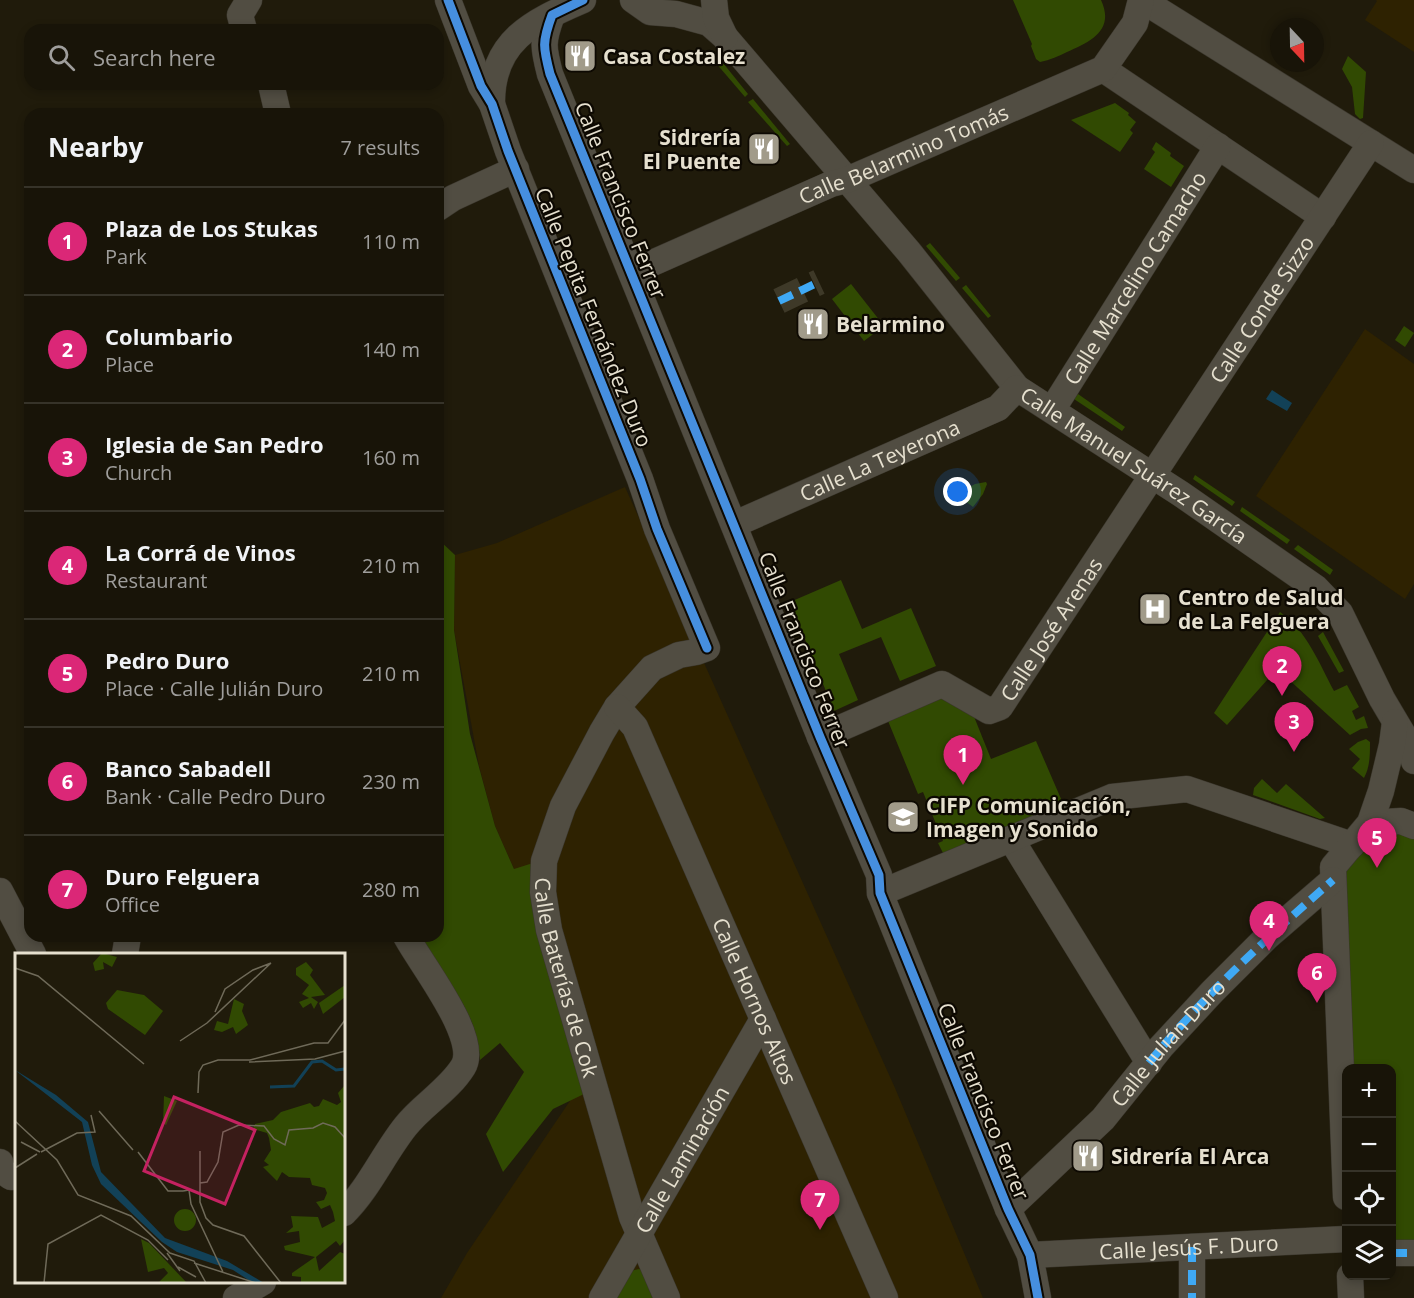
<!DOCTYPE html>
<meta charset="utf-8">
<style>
body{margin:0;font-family:"Open Sans",sans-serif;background:#211d12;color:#f1f3f6}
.controls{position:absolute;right:18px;bottom:18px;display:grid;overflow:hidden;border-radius:12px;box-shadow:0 3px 9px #0003}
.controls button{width:54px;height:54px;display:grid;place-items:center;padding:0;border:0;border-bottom:2px solid #363329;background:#181408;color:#f1f3f6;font:30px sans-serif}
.compass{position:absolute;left:1270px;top:18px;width:54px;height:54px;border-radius:50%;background:#181408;box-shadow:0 3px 9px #0003;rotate:158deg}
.you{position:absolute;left:958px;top:492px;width:21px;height:21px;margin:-15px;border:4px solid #fff;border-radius:50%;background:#1a73e8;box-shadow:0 0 0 9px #1a73e833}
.badge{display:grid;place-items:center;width:39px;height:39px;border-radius:50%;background:#db2777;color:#fff;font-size:20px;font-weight:700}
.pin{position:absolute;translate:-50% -50px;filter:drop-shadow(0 2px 3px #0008)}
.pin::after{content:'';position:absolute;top:32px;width:21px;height:18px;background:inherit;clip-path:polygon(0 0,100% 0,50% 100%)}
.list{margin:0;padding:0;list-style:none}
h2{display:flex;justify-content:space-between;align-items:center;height:78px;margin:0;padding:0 24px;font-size:26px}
h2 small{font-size:20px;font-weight:400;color:#9f9e9c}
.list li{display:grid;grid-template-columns:39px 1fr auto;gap:18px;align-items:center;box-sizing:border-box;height:108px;padding:0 24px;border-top:2px solid #363329}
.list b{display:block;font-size:22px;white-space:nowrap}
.list p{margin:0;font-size:20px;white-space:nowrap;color:#9f9e9c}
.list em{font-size:20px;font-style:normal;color:#9f9e9c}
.icon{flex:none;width:33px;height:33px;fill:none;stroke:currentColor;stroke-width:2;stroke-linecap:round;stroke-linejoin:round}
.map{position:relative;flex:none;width:1414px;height:1298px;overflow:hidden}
.search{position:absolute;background:#181408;box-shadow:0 3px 9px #0003;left:24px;top:24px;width:420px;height:66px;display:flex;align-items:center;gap:15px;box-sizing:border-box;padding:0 21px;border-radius:18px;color:#9f9e9c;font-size:22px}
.panel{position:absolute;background:#181408;box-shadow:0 3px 9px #0003;left:24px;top:108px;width:420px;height:834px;border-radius:18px}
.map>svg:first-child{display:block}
.built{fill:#2e2201}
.green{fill:#314a02}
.water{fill:#124157}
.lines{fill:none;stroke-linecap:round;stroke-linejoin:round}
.minor-tunnel{stroke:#3e3928;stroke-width:26;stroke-dasharray:26 13;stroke-linecap:butt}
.minor-casing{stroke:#3a362c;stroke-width:27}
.minor{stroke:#514d42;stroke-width:26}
.quiet{stroke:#3fa9f5;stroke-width:8;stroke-dasharray:15 8;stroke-linecap:butt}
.cycleway-casing{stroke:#0d0902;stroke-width:13}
.cycleway{stroke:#468fdf;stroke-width:9}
.labels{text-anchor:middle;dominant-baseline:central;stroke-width:4.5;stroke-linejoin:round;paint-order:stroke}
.poi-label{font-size:21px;font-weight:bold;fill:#e6e0cf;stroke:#0d0902;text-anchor:start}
.street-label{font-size:21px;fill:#e6e0cf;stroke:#0d0902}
.inset-river{fill:none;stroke:#124157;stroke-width:3}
.inset-road{fill:none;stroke:#6f6a59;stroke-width:1.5}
.view{fill:#c42261;fill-opacity:0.15;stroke:#c42261;stroke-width:3}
.inset-edge{fill:none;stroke:#e6e0cf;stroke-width:3}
</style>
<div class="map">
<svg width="1414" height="1298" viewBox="0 0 1414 1298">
<rect width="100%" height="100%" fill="#201b0b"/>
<g class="built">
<polygon points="1376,0 1414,0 1414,52 1365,20 1377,1"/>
<polygon points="1365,329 1414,364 1414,584 1405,599 1256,496"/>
<polygon points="625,487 895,1088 983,1298 441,1298 467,1253 578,1089 514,869 495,826 479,766 454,630 455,555 497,543"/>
</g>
<g class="green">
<path d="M1013,0H1101C1115,30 1091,42 1067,52C1059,56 1050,60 1040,62L1036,59L1031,46L1032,44Z"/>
<polygon points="1348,56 1366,72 1363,118 1360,119 1355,114 1352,87 1342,69"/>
<polygon points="719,58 748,94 745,97 715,62"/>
<polygon points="753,99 790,144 787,146 748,102"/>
<polygon points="1115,103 1129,113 1128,115 1136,122 1130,130 1133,133 1120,152 1071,120"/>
<polygon points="1156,142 1171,153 1170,156 1184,166 1171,187 1144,169 1155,152 1152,149"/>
<polygon points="930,243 960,278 956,281 926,246"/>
<polygon points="851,284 884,326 864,341 832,299"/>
<polygon points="966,285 991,316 988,318 962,288"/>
<polygon points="1404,326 1414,333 1405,347 1395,340"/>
<polygon points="1078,394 1125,427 1122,431 1074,399"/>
<polygon points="1195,475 1235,502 1232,506 1193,479"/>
<polygon points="986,482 987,484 983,494 973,507 956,494 975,484"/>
<polygon points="1242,507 1290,540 1287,544 1240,511"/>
<path d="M438,539L455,555L454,630L470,734L495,826L514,869L533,863L530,885L535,914L584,1094L553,1109L503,1172L486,1134L524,1072L500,1043L480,1060C478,1010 442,977 421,936H438Z"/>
<polygon points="1298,545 1333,570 1330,575 1294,549"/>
<polygon points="841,580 862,629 911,608 936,666 900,681 881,637 839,654 858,700 834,711 790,602"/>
<path d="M1280,612C1307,631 1319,663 1334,691L1347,685L1359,707L1352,711L1356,720L1364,716L1368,728L1361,729L1350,735L1277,669L1227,725L1214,713Z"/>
<polygon points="1323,632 1344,671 1339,673 1318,636"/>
<polygon points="939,693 971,709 991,759 1036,741 1068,815 949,865 938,843 943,841 923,792 918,794 886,716"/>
<path d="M1366,739L1370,742C1370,755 1370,767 1364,778L1352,768L1360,759L1349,749L1358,742Z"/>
<polygon points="1262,779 1277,793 1286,784 1325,818 1320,819 1253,795 1254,788"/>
<polygon points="1414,826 1414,1253 1392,1253 1392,1068 1346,1068 1333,867 1363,831"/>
<polygon points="639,1269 645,1271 657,1298 612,1298 630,1271"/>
</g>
<polygon class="water" points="1272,390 1292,403 1287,411 1266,399"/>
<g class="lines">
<polyline class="minor-tunnel" points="779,301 819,282"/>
<defs>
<g id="minor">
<path id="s1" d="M448,0L481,86L492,104L508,151L640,479L657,529L707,648L696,652L679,655L652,668L617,707L602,732L563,806L544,861L543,892L549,930L632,1217L667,1298"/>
<path id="s2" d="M633,0L650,12L676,14L709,23L725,37L909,252L1017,388L1181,494L1316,588L1340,613L1382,699L1411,748L1414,761"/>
<polyline points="714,0 716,18 725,37"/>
<polyline points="1142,0 1414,170"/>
<path d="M552,15C542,42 543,47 550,74L820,737L879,875L880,893L1008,1209L1030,1255L1038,1298"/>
<polyline points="244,30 240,15 249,0"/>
<polyline points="1103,69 1323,217"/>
<polyline points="271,84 278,114"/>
<path d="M492,104C491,41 532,22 583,0"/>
<polyline points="438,208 453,198 516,169"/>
<path id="s3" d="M632,272L831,184L847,180L1103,69L1135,23L1141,0"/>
<path id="s4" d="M1052,410L1218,146"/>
<path id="s5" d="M735,524L998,408L1017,388"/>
<path id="s6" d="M617,707L635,727L885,1298"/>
<path id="s7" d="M820,737L942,684L989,711L1000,707L1371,143"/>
<polyline points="1370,823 1401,821 1414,826"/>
<polyline points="1011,839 1149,1063"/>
<polyline points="0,891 33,954"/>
<polyline points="880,893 1112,797 1187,789 1352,845"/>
<polyline points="125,954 128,936"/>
<polyline points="0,1162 1,1170 11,1177 16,1176"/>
<polyline points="1346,1197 1333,867 1370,823 1381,791 1392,745 1395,722"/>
<path id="s8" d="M1008,1209L1103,1119L1161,1047L1212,992L1267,937L1333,880"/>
<path d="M344,1213C369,1188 383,1155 405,1127C422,1105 448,1091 463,1067C481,1039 420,963 406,936"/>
<polyline points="1192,1247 1192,1298"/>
<polyline points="1392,1253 1414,1253"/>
<path id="s9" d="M1030,1255L1346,1239"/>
<polyline points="1350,1276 1351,1298"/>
<polyline points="236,1298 263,1282"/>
<path id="s10" d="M602,1298L763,1019"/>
</g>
</defs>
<use href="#minor" class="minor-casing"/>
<use href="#minor" class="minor"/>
<g class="quiet">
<polyline points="779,301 819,282"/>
<path d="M1149,1063C1204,995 1268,937 1333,880"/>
<polyline points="1192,1247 1192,1298"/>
<polyline points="1392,1253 1414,1253"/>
</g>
<defs>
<g id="cycleway">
<polyline points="448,0 481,86 492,104 508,151 640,479 657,529 707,648"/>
<path d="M583,0L552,15C542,42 543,47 550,74L820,737L879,875L880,893L1008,1209L1030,1255L1038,1298"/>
</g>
</defs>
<use href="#cycleway" class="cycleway-casing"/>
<use href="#cycleway" class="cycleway"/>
</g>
<defs>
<symbol id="restaurant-square" viewBox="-11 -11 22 22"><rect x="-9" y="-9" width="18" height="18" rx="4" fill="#a19b8a" stroke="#0d0902"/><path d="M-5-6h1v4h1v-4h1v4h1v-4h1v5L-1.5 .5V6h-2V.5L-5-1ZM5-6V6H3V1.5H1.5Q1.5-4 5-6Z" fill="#fff"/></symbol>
<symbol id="hospital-square" viewBox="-11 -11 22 22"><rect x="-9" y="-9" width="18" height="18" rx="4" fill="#a19b8a" stroke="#0d0902"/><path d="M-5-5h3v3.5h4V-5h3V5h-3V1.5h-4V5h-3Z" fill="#fff"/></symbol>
<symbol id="university-square" viewBox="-11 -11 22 22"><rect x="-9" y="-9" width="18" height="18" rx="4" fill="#a19b8a" stroke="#0d0902"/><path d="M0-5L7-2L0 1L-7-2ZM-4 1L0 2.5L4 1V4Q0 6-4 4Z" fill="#fff"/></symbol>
</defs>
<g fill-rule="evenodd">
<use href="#restaurant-square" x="561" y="37" width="38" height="38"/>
<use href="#restaurant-square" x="745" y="130" width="38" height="38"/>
<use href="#restaurant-square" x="794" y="305" width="38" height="38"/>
<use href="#hospital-square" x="1136" y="590" width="38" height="38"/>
<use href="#university-square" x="884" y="798" width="38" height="38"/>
<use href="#restaurant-square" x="1069" y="1137" width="38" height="38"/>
</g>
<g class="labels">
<g class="poi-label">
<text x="603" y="56">Casa Costalez</text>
<text x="741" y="137" text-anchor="end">Sidrería<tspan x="741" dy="24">El Puente</tspan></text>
<text x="836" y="324">Belarmino</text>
<text x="1178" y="597">Centro de Salud<tspan x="1178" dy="24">de La Felguera</tspan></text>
<text x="926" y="805">CIFP Comunicación,<tspan x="926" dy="24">Imagen y Sonido</tspan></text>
<text x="1111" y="1156">Sidrería El Arca</text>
</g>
<g class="street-label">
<text stroke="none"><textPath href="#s3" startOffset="296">Calle Belarmino Tomás</textPath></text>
<text transform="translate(621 200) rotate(68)">Calle Francisco Ferrer</text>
<text stroke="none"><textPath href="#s4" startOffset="156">Calle Marcelino Camacho</textPath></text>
<text stroke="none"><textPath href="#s7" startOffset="675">Calle Conde Sizzo</textPath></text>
<text transform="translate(594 317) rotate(68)">Calle Pepita Fernández Duro</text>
<text stroke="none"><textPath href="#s5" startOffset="158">Calle La Teyerona</textPath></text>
<text stroke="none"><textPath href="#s2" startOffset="699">Calle Manuel Suárez García</textPath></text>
<text stroke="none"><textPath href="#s7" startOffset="292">Calle José Arenas</textPath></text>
<text transform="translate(805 650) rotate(68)">Calle Francisco Ferrer</text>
<text stroke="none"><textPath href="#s1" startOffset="1100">Calle Baterías de Cok</textPath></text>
<text stroke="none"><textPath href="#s6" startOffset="326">Calle Hornos Altos</textPath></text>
<text stroke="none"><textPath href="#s8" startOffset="231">Calle Julián Duro</textPath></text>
<text transform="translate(984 1101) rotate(68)">Calle Francisco Ferrer</text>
<text stroke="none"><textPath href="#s10" startOffset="160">Calle Laminación</textPath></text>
<text stroke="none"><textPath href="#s9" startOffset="159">Calle Jesús F. Duro</textPath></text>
</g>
</g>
<g transform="translate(15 953)">
<rect width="330" height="330" fill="#201b0b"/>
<path d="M87,0L102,4L97,14L88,9L89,16L80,18L78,10ZM291,9L298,17L295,22L310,42L296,44L303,49L299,56L296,50L288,55L284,49L294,45L287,41L294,32L281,22V15ZM330,32V44L308,61L304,50ZM102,37L129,42L148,58L130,82L93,56L91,50ZM219,46L229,51L227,58L233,72L221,81L218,74L207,79L199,77L202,68L213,71ZM330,132V287L325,293L321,288L301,304L304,318L325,299L330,301V330H286V324L277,323V320L300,304L270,297L269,293L285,289L284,278L271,280L278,274L276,263L303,264L307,275L320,268L318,259L315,252L306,256L301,249L309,247L312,240L310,235L297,232L295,225L274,224L267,219L262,228L248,214L254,212L249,208L256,197L254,185L252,180L238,176L240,171L258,167L266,159L295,150L299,154L304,153L308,146L322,152L326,149L323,140ZM149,143L162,148L151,172L148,170ZM159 267a11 11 0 1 1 22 0a11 11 0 1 1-22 0ZM126,286L134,290L172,330L144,329L153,320L149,315L133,319Z" fill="#314a02"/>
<path d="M0,117L41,142L73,169L86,219L150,285L212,308L249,330H238L218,317L162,299L147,289L86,231L77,212L67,169Z" fill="#124157"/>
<path class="inset-river" d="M255,134L279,133L297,109L307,108L321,117L330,116"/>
<path class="inset-road" d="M0,15L23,23L129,111M200,59L210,36L238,17L256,10M165,88L192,70L256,10M234,109L300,106L330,98M183,140L184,119L188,112L203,107H235L299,90H313L330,67M84,158L118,197M0,168L42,207L63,242L116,263L155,300L179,308L191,330M6,189L25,199M185,198V249L191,265L198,272L229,283L266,330M26,199L62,180L80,179L76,162M123,199L153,238H168M0,215L22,201M185,230L192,229L203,209L208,179L224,172L249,173L259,186L270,192L274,177L298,175L308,170L320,174L330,185M168,238L174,237L176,251L208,319M152,300L165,318M179,310L241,330M163,314L181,324M29,330L33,291L86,262L133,287L153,307"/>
<path class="view" d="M159,144L240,177L210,251L129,218Z"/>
<rect width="330" height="330" class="inset-edge"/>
</g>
</svg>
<div class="controls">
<button>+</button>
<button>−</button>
<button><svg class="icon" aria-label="locate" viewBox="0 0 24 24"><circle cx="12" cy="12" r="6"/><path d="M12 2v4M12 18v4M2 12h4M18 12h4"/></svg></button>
<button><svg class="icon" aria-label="layers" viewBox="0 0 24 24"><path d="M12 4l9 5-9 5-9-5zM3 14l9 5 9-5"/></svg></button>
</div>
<svg class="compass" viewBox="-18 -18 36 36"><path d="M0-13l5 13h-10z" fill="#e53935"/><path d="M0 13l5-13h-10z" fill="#9f9e9c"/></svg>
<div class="you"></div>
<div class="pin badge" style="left:963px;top:785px">1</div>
<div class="pin badge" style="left:1282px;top:696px">2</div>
<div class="pin badge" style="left:1294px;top:752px">3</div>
<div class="pin badge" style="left:1269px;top:951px">4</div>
<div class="pin badge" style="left:1377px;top:868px">5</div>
<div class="pin badge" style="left:1317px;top:1003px">6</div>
<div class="pin badge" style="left:820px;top:1230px">7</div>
<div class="search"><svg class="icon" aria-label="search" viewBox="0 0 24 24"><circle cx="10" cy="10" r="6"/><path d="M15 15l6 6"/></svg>Search here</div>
<section class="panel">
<h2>Nearby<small>7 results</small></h2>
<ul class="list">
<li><span class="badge">1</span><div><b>Plaza de Los Stukas</b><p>Park</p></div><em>110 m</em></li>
<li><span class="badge">2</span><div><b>Columbario</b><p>Place</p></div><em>140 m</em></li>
<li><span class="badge">3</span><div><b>Iglesia de San Pedro</b><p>Church</p></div><em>160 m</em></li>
<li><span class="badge">4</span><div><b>La Corrá de Vinos</b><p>Restaurant</p></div><em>210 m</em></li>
<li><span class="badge">5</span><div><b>Pedro Duro</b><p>Place · Calle Julián Duro</p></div><em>210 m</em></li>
<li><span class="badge">6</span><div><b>Banco Sabadell</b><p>Bank · Calle Pedro Duro</p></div><em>230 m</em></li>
<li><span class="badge">7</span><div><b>Duro Felguera</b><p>Office</p></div><em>280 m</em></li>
</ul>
</section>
</div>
